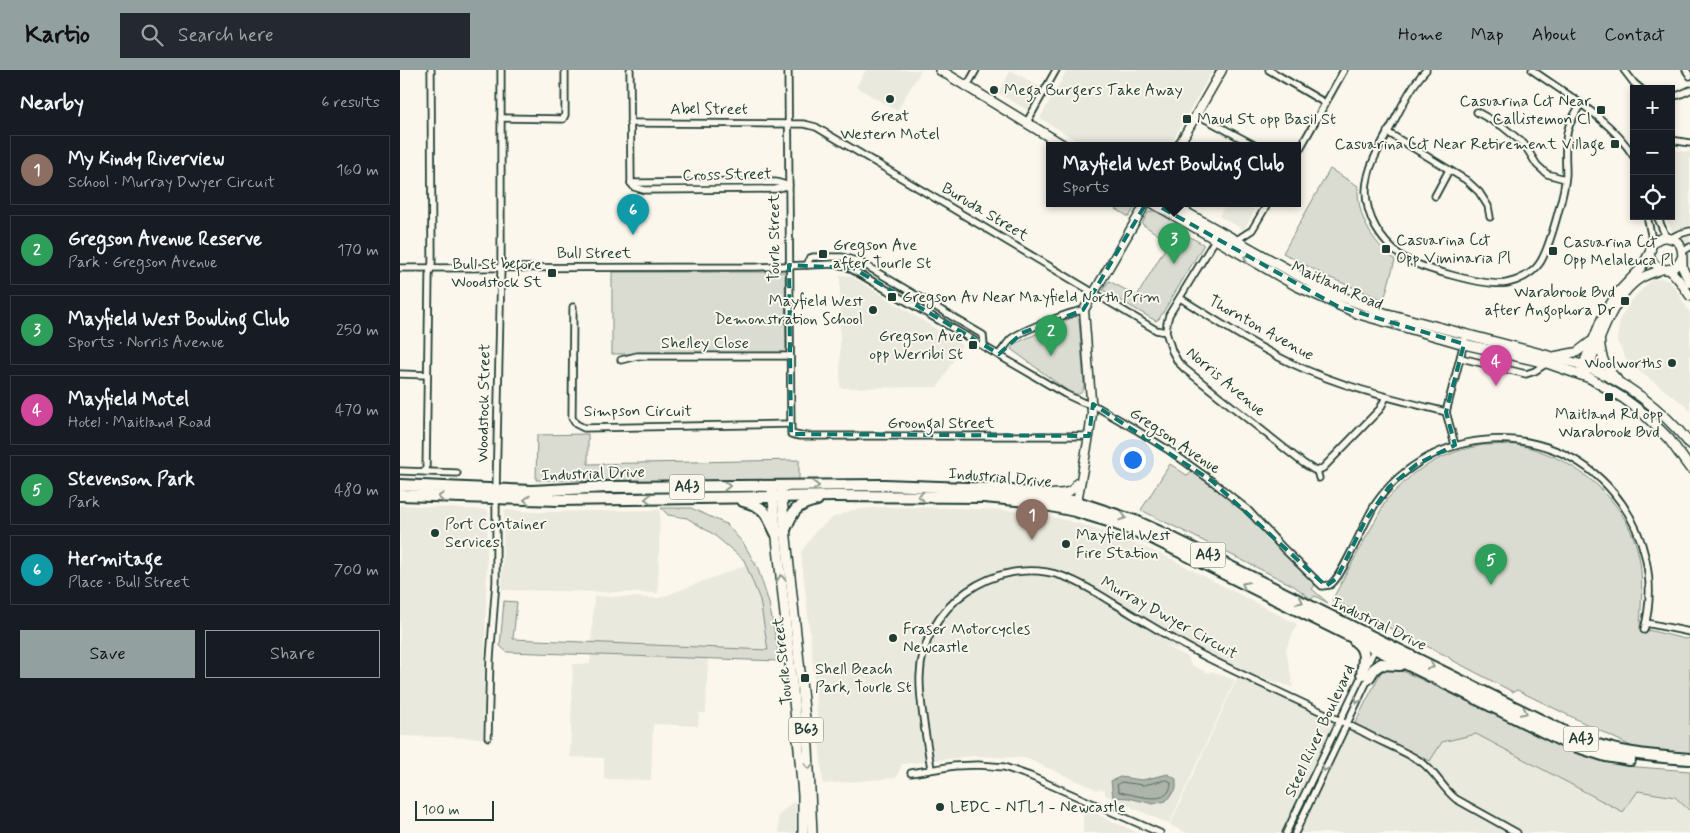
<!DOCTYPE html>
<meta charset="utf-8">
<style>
body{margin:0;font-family:Mynerve,sans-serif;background:#242831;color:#f1f3f6}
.controls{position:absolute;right:15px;top:15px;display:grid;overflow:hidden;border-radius:0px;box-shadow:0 2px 8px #0003}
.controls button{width:45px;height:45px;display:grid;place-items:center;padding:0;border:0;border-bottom:1px solid #363941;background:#171b24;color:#f1f3f6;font:25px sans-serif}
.scale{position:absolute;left:15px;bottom:12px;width:79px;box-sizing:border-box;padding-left:5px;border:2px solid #1f3d34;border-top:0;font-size:14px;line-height:18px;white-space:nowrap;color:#1f3d34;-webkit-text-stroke:4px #fbf7ec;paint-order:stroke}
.you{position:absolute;left:732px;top:389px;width:18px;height:18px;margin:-12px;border:4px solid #fff;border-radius:50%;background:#1a73e8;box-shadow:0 0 0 8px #1a73e833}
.badge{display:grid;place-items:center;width:32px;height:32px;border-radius:50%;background:#92a19f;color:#fff;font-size:16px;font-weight:700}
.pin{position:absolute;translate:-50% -41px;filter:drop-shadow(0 1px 2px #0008)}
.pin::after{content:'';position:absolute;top:26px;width:18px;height:15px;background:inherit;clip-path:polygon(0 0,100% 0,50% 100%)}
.popup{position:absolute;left:646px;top:72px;width:255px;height:65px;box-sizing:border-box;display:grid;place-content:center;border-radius:0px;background:#171b24;filter:drop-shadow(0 1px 4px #0005);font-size:16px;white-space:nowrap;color:#9ea1a6}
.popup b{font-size:19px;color:#f1f3f6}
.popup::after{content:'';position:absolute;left:50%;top:100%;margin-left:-10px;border:10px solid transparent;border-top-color:#171b24}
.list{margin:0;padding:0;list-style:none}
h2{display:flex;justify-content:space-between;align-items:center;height:65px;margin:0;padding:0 20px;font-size:21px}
h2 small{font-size:16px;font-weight:400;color:#9ea1a6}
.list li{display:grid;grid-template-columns:32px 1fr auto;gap:15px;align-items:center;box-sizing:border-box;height:70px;margin:0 10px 10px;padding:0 10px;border:1px solid #363941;border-radius:0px}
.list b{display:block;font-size:19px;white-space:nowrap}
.list p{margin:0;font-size:16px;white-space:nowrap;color:#9ea1a6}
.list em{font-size:16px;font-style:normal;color:#9ea1a6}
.actions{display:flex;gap:10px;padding:15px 20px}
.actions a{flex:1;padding:11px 0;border:1px solid #92a19f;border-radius:0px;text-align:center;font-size:18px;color:#92a19f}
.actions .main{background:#92a19f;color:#111}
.icon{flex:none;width:28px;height:28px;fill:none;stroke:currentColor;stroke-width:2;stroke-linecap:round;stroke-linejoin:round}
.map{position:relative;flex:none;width:1290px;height:763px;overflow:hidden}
header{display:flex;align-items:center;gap:30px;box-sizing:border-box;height:70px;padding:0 25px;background:#92a19f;color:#111}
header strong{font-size:24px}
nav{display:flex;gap:28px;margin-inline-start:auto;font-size:18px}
.search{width:350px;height:45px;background:#242831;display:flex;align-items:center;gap:12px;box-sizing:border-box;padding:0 18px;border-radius:0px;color:#9ea1a6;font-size:19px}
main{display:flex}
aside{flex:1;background:#171b24}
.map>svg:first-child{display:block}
.built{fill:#eae9de}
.green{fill:#dbdcd1;stroke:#7d8c82}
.water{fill:#adb4aa;stroke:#74847b}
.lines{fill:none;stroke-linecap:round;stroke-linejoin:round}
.shore{stroke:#586d63;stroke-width:1}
.street-casing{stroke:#1f3d34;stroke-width:9}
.secondary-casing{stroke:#1f3d34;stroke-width:11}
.primary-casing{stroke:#1f3d34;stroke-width:12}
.highway-casing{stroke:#1f3d34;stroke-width:14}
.street{stroke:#fbf7ec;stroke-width:5.5}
.secondary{stroke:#fbf7ec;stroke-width:8}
.primary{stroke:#fbf7ec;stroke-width:9}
.highway{stroke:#fbf7ec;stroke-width:10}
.oneway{stroke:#8d9a90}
.marked{fill:none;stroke:#0f766e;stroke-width:4;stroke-dasharray:10 6;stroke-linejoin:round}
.poi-dot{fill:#1f3d34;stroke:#fbf7ec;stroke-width:2}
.labels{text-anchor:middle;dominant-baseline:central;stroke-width:4;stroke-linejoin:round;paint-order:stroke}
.shield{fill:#fbf7ec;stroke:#61756b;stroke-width:1}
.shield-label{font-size:15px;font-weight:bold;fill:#1f3d34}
.poi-label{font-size:16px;fill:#1f3d34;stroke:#fbf7ec;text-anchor:start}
.street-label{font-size:16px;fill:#1f3d34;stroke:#fbf7ec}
</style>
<header>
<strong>Kartio</strong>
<div class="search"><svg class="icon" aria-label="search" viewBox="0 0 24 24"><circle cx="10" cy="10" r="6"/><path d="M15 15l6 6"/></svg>Search here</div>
<nav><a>Home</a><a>Map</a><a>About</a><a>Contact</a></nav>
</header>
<main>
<aside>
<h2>Nearby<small>6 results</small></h2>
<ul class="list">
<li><span class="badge" style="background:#8d6e63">1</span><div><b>My Kindy Riverview</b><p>School · Murray Dwyer Circuit</p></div><em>160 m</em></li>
<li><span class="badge" style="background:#2e9e5b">2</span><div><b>Gregson Avenue Reserve</b><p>Park · Gregson Avenue</p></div><em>170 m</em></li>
<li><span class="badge" style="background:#2e9e5b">3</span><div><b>Mayfield West Bowling Club</b><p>Sports · Norris Avenue</p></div><em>250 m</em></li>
<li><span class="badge" style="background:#d1479c">4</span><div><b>Mayfield Motel</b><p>Hotel · Maitland Road</p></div><em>470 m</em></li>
<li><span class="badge" style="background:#2e9e5b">5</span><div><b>Stevenson Park</b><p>Park</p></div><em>480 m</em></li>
<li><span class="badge" style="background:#0f9aa8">6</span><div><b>Hermitage</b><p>Place · Bull Street</p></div><em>700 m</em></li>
</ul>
<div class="actions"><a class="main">Save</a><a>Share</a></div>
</aside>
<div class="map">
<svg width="1290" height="763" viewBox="0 0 1290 763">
<rect width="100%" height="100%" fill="#fbf7ec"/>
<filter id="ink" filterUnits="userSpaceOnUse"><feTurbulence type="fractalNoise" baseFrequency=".02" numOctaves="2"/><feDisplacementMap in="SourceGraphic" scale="10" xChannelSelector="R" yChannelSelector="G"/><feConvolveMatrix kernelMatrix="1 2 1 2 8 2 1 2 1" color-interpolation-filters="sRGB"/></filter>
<g filter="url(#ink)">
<g class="built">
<polygon points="466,0 521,0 497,41 456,17"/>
<polygon points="611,0 640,17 627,40 598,23"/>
<polygon points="667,0 813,0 770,75 684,75 640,48"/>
<polygon points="1271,80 1290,82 1290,197 1264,146 1271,146"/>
<polygon points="826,133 842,133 855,140 844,160 819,146"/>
<polygon points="440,205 451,206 562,275 538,317 440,318"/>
<polygon points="1260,208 1269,211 1275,217 1290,243 1290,341 1285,335 1228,293 1217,271 1220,249 1230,232 1250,211"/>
<polygon points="0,435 88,440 83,668 0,666"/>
<polygon points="485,437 553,438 620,441 657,448 683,455 728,470 765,486 897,554 886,579 893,617 847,603 1030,691 1042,672 1075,664 1223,742 1238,721 1275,727 1290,741 1290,763 787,763 770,755 841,600 764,575 788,587 791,595 806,602 811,603 811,601 835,610 769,754 705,725 705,720 700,719 698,720 625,688 574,686 502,694 496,708 423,714 412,583 401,482 416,461 432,448 452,440"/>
<polygon points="104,440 136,442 260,440 258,523 102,520"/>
<polygon points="357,491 374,589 308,587 306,643 299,643 298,656 253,654 251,710 204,709 204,688 170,687 173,594 190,594 194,526 259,528"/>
<polygon points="393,732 396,734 397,763 379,763 378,746"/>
<polygon points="683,738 738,763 683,763"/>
</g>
<g class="green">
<path d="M930,99L958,116C957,146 971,171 995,190L984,230L928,207L883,183Z"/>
<polygon points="706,133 737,133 729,147"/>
<polygon points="751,141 760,141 781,152 777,160 803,174 803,176 759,249 756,251 703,220 709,211 737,226 769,172 742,154 748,143"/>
<polygon points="212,202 385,202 386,283 212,284"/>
<path d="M676,246L679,249L684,314C683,325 678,326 669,322L611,279L614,274Z"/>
<polygon points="188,364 188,394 399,390 399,411 136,410 137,365"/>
<path d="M1082,375C1097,375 1113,373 1127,377C1178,391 1225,429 1238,482C1244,506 1241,533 1240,558L1285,569L1290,568V685L1241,681L1117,620L1113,622L1050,589L1049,587L932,530L987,429L1014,403L1038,389L1058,381Z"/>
<polygon points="770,394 788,406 791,402 832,424 879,469 907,499 917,513 912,519 928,533 915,526 911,529 894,516 741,440"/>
<polygon points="261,438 291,438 326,454 344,474 358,499 369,533 380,591 107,582 100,576 104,531 117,532 113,569 368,580 360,530 344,490 313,464 287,448 268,445"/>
<polygon points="983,598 1005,602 1172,680 1224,696 1290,701 1290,741 1275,727 1238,721 1223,742 1076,664 1042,672 1030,691 954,655"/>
</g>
<polygon class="water" points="768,704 776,709 776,719 766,731 753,734 729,728 713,727 711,711 720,707 742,710"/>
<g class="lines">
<path class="shore" d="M767,710L771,712C771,739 734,724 719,722L717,715L721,712L743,715Z"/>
<defs>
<g id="street">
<polyline points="230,0 231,113"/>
<polyline points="388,0 391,364 400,366 689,366"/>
<polyline points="869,0 925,33"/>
<path d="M1026,0C1011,16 1002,36 992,55C980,76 967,97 966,121C966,148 981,171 1001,186C1018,198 1087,217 1107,213C1118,211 1132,204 1139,194C1149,181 1165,121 1166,104C1166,89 1164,73 1168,59C1171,50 1176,42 1180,35"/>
<path d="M1132,0C1167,25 1211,49 1234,87"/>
<polyline points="1224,0 1234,13 1241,19"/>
<polyline points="1286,0 1290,6"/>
<polyline points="567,16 576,0"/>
<polyline points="1271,26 1279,25 1290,20"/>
<polyline points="1077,42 1102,56 1124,74 1137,95 1147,104 1165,109"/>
<polyline points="796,44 854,75"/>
<polyline points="101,48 163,49 165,45 165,0"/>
<polyline points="627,52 656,0"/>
<polyline points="230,53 404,54 416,57 756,260 766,262"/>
<polyline points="987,62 1066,110 1079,122 1088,136 1090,147"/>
<polyline points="1271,70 1290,73"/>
<polyline points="898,82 944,0"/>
<polyline points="231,113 234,117 244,120 376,119 389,115"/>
<polyline points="231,113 376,112 386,115"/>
<polyline points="1035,126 1049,100"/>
<polyline points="1247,146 1253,174"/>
<polyline points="1257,146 1266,167"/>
<polyline points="1271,168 1279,164 1290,161"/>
<polyline points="815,170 769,245 767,253 766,262 772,281 778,292 785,299 903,393 914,400 917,401"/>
<polyline points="835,171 852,160 868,133"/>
<polyline points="1282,182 1290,177"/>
<polyline points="407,195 410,188 413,187 442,187 460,192 583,265 584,275"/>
<path d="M0,198L358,197L435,194L446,196L665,324L682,332L697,337L735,359L770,381L812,411L848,440L883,478L922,516L930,515C943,507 964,451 976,433C1031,354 1150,347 1213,422C1245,460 1257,512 1244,560"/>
<path d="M780,228C817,251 853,275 893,294C942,317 994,329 1046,342"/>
<polyline points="173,237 172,348 176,354 184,358 390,354"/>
<path d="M599,284C603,280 607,273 611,269C622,260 670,242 684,240"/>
<polyline points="1061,288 1126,304 1135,301 1147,293"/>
<polyline points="221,290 237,286 389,286"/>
<polyline points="0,304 27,305"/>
<polyline points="1055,375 1046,342 1066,265"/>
<polyline points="0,401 57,403"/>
<polyline points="917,401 923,398 980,339 986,327"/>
<polyline points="917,401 919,408"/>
<polyline points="26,402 29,205 32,193 31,0"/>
<polyline points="1246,553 1290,562"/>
<polyline points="88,667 90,589 96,512 96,420 101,197 101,0"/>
<path d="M531,699C527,670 519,634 520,606C522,536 595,484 662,506C681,512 698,524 715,534C745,552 775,571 806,587C858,613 911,636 963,662C981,672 1002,680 1020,691C1035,701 1042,718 1056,729L1117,763"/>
<polyline points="511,703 554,696 578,695 604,697 630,706 760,763"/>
<polyline points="886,763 975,578"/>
<polyline points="895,763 970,605"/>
</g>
<g id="secondary">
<polyline points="779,75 822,0"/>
<path d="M1282,187C1270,217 1235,186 1257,170C1261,167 1267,167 1272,169C1286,173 1281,188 1283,199C1285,204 1288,208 1290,213"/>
<polyline points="1269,199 1279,210 1290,226"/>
<path d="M1200,271C1201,288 1205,297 1217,309"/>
<polyline points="1156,286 1177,282 1190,272"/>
<polyline points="1183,300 1183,295 1201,250 1209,236 1219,221 1241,198 1251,180"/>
<path d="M1186,301L1189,298C1199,270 1215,223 1241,208C1248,204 1256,202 1263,199"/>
<path d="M649,424C660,423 672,425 677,413"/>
<polyline points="676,437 689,366 692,343 684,240 746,133"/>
</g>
<g id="primary">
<polyline points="540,0 663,75"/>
<polyline points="753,133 897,216 959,244 1064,274 1147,293 1190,308 1223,328 1242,342 1269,369 1290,398"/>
<path d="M769,133L892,202L921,218L940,226L984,243L1183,295C1226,312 1262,339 1290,374"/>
<polyline points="372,420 399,679 403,725 403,763"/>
<polyline points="381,420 408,678 412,763"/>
</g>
<g id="highway">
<path d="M0,415L132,421L208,417L484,415L595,419L639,424L677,432L738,452L760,462L1173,666C1214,683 1247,686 1290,689"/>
<polyline points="0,425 158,430 435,426 584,427 627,431 675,441 708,451 748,466 1168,674 1206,686 1230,690"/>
<path d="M343,431C366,437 366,443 376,463"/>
<path d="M384,462C392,443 395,434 417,430"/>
<path d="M955,571C967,579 964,591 962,604"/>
<polyline points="969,607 974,599 981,594 1000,595"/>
</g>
</defs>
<use href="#street" class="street-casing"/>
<use href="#secondary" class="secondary-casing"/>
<use href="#primary" class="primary-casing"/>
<use href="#highway" class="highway-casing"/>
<use href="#street" class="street"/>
<use href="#secondary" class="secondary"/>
<use href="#primary" class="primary"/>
<use href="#highway" class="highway"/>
</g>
<defs><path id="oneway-chevron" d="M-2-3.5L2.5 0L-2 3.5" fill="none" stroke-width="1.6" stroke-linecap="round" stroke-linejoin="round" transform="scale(1.25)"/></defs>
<g class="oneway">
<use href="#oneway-chevron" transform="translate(847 188) rotate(-150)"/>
<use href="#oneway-chevron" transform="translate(994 255) rotate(-166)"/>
<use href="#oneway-chevron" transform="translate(327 416)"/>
<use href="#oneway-chevron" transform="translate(416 416)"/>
<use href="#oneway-chevron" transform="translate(521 426) rotate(180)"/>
<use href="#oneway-chevron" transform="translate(41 427) rotate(-177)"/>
<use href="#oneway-chevron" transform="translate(248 429) rotate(179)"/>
<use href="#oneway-chevron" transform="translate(127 430) rotate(-179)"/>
<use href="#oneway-chevron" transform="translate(723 447) rotate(19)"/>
<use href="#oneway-chevron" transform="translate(381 508) rotate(-96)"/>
<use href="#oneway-chevron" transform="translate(845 515) rotate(-153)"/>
<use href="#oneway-chevron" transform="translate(900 531) rotate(27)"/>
<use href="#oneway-chevron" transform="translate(1031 596) rotate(26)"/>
<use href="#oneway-chevron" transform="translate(958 630) rotate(116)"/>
<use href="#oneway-chevron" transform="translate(1124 642) rotate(26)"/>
<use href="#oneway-chevron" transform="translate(409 696) rotate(86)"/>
<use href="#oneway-chevron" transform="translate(925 698) rotate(115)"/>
</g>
</g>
<path class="marked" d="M748,130L937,236L1064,274L1046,342L1055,375L1017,394L989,417L965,451L937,508L926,516L812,411L693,334L689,366L391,364L389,195L453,198L599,284L622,263L683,240Z"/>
<g class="poi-dot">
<circle cx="594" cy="20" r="5"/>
<circle cx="490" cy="29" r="5"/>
<rect x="1196" y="35" width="10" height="10" rx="2.5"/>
<rect x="782" y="44" width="10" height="10" rx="2.5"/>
<rect x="1210" y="69" width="10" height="10" rx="2.5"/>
<rect x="981" y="174" width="10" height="10" rx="2.5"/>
<rect x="1148" y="176" width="10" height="10" rx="2.5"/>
<rect x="418" y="179" width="10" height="10" rx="2.5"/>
<rect x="147" y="198" width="10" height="10" rx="2.5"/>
<rect x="487" y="222" width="10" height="10" rx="2.5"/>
<rect x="1220" y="226" width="10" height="10" rx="2.5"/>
<circle cx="473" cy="240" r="5"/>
<rect x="568" y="270" width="10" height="10" rx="2.5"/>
<circle cx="1272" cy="293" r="5"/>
<rect x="1204" y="322" width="10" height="10" rx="2.5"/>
<circle cx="35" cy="463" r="5"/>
<circle cx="666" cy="474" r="5"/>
<circle cx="493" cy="568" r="5"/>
<rect x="400" y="603" width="10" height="10" rx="2.5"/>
<circle cx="540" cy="737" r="5"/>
</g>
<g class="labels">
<g class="shield">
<rect x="269.5" y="404.5" width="35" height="25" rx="4"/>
<rect x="790.5" y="472.5" width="35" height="25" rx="4"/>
<rect x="388.5" y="647.5" width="35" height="25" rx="4"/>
<rect x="1163.5" y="656.5" width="35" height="25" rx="4"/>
</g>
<g class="shield-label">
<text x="287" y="417">A43</text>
<text x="808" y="485">A43</text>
<text x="406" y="660">B63</text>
<text x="1181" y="669">A43</text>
</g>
<g class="poi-label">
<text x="604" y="20">Mega Burgers Take Away</text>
<text x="1191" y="31" text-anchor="end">Casuarina Cct Near<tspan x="1191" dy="18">Callistemon Cl</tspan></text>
<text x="490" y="46" text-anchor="middle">Great<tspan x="490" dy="18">Western Motel</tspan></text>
<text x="797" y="49">Maud St opp Basil St</text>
<text x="1205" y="74" text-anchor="end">Casuarina Cct Near Retirement Village</text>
<text x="996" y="170">Casuarina Cct<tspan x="996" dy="18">Opp Viminaria Pl</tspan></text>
<text x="1163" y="172">Casuarina Cct<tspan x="1163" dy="18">Opp Melaleuca Pl</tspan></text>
<text x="433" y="175">Gregson Ave<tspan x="433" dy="18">after Tourle St</tspan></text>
<text x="142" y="194" text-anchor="end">Bull St before<tspan x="142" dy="18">Woodstock St</tspan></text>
<text x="1215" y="222" text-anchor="end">Warabrook Bvd<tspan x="1215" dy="18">after Angophora Dr</tspan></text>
<text x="502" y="227">Gregson Av Near Mayfield North Prim</text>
<text x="463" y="231" text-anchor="end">Mayfield West<tspan x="463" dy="18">Demonstration School</tspan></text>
<text x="563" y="266" text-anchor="end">Gregson Ave<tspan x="563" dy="18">opp Werribi St</tspan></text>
<text x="1262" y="293" text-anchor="end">Woolworths</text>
<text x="1209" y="344" text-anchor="middle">Maitland Rd opp<tspan x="1209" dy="18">Warabrook Bvd</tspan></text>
<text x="45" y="454">Port Container<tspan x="45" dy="18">Services</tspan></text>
<text x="676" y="465">Mayfield West<tspan x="676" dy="18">Fire Station</tspan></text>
<text x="503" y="559">Fraser Motorcycles<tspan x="503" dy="18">Newcastle</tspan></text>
<text x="415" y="599">Shell Beach<tspan x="415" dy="18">Park, Tourle St</tspan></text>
<text x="550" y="737">LEDC - NTL1 - Newcastle</text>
</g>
<g class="street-label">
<text x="309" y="39">Abel Street</text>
<text transform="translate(327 105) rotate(-1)">Cross Street</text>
<text transform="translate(585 142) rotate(31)">Buruda Street</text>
<text transform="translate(374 168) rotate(-90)">Tourle Street</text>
<text x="194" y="183">Bull Street</text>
<text transform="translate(937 216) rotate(24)">Maitland Road</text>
<text transform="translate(861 258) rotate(29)">Thornton Avenue</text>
<text x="305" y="273">Shelley Close</text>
<text transform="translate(826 312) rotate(40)">Norris Avenue</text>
<text transform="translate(84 333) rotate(-89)">Woodstock Street</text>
<text x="238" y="341">Simpson Circuit</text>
<text x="541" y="353">Groongal Street</text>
<text transform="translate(775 371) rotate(34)">Gregson Avenue</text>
<text transform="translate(193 404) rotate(-2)">Industrial Drive</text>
<text transform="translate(600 408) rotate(5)">Industrial Drive</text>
<text transform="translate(769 548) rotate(29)">Murray Dwyer Circuit</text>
<text transform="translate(979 554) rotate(26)">Industrial Drive</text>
<text transform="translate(383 591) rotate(-96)">Tourle Street</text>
<text transform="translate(920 661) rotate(-65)">Steel River Boulevard</text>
</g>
</g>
</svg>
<div class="controls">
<button>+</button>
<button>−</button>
<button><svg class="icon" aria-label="locate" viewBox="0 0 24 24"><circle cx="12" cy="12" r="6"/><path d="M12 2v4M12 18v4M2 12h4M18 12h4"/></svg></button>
</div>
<div class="scale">100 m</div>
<div class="you"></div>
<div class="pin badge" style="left:632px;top:470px;background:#8d6e63">1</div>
<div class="pin badge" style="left:651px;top:286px;background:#2e9e5b">2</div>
<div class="pin badge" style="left:774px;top:194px;background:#2e9e5b">3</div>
<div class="popup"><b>Mayfield West Bowling Club</b>Sports</div>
<div class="pin badge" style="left:1096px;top:316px;background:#d1479c">4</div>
<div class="pin badge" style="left:1091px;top:515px;background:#2e9e5b">5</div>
<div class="pin badge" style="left:233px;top:165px;background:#0f9aa8">6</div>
</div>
</main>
